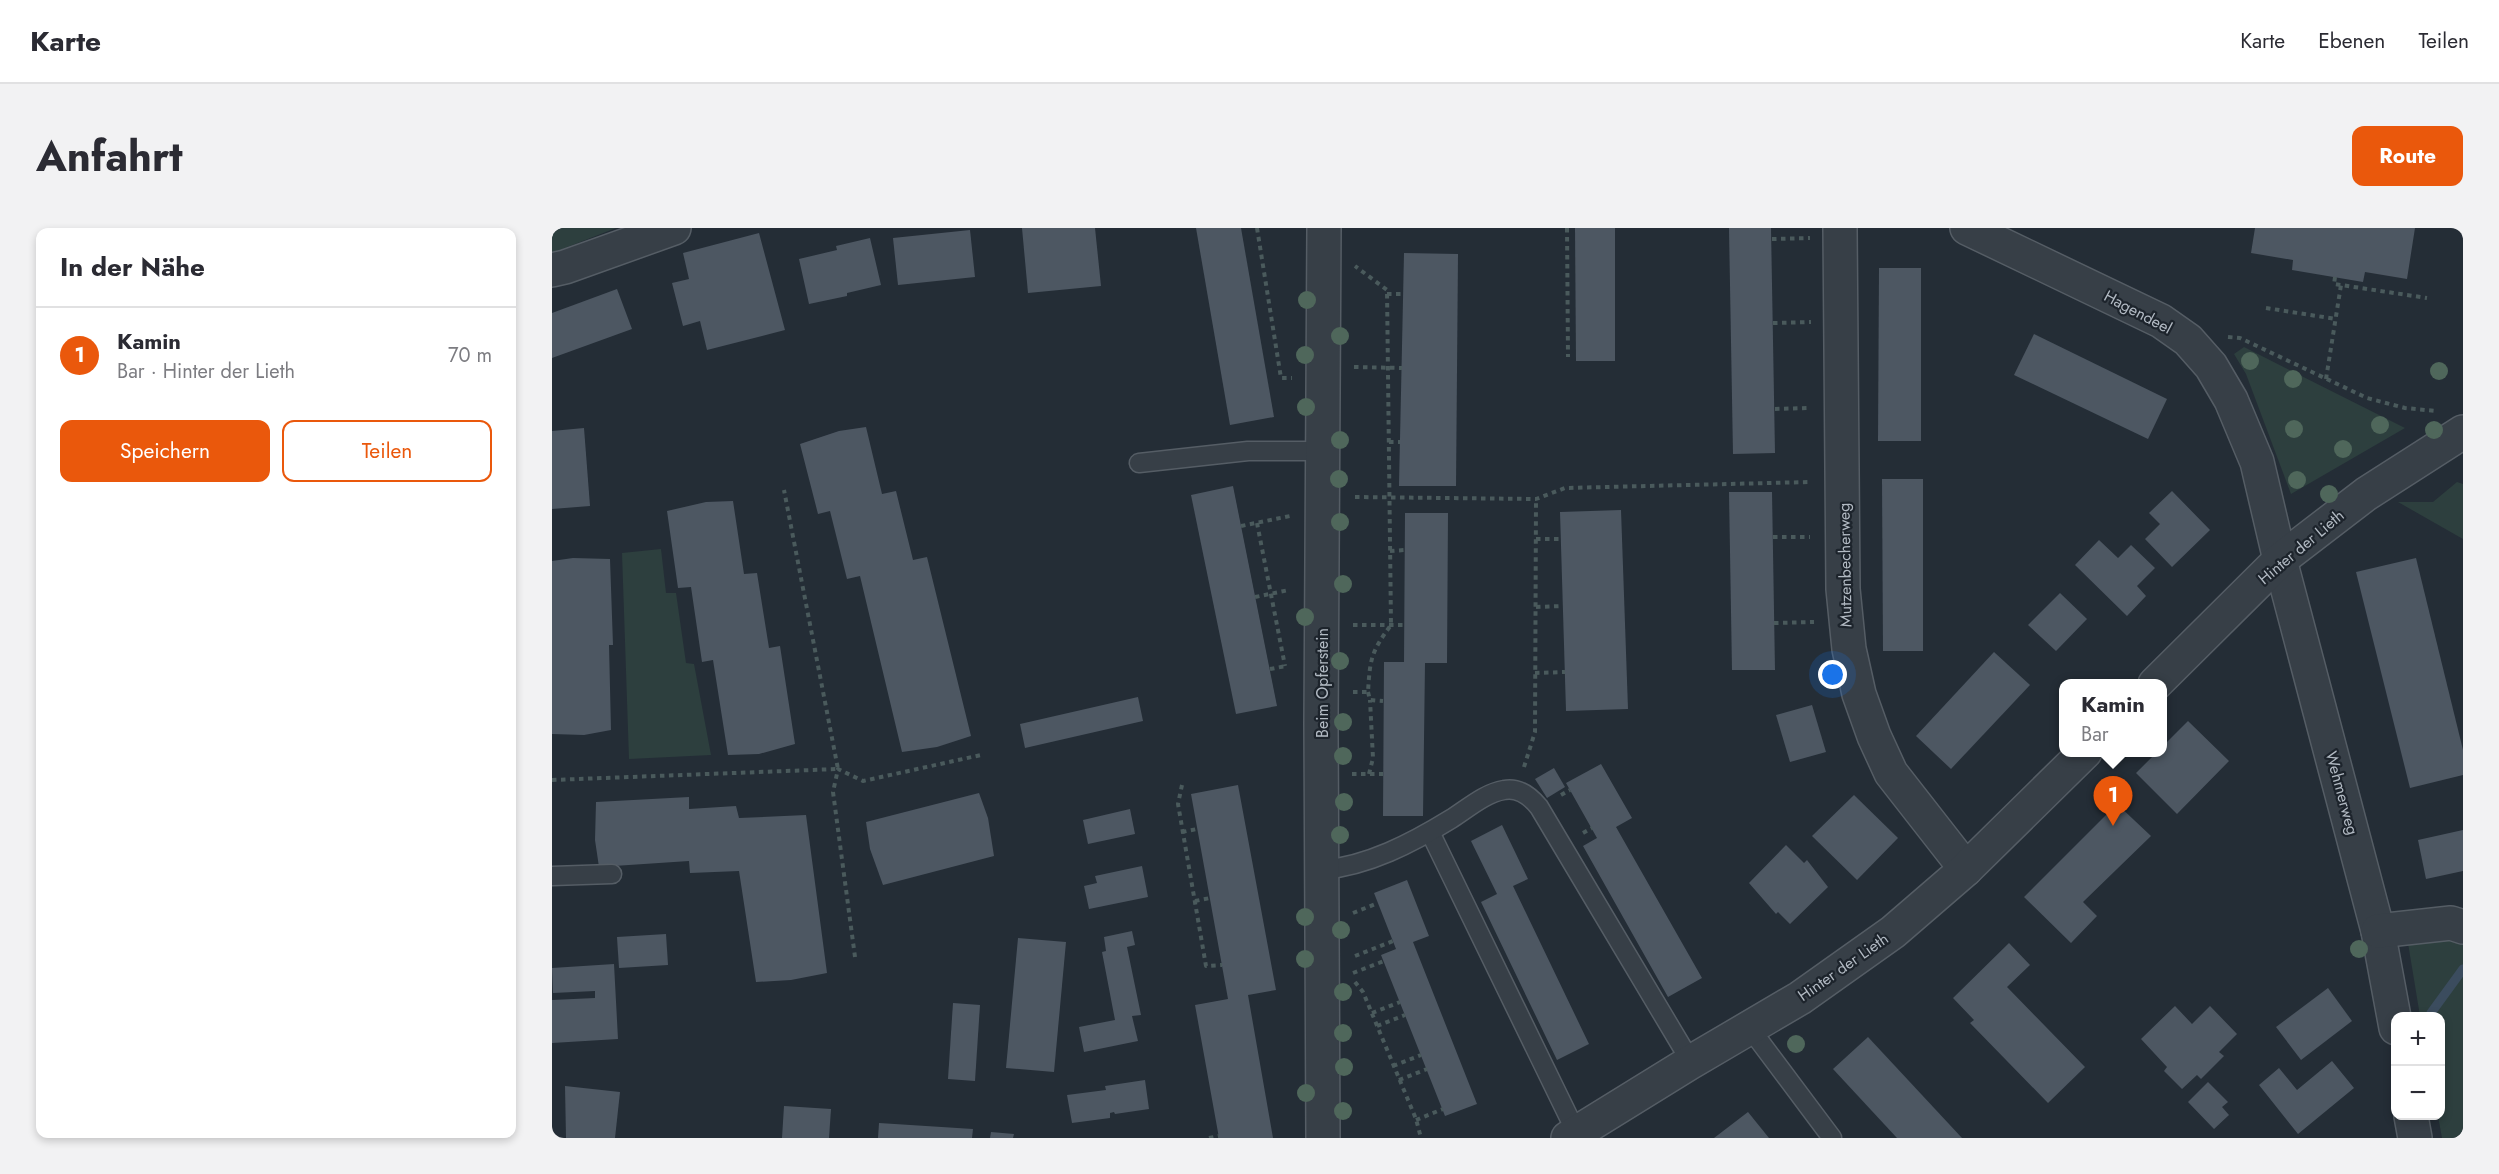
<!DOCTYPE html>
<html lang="de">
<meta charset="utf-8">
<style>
body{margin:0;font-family:Jost,sans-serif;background:#f2f2f3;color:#2b2b33}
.controls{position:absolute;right:18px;bottom:18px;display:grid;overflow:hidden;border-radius:12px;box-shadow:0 3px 9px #0003}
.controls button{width:54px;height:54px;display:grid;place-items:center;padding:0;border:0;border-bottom:2px solid #e1e1e2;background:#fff;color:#2b2b33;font:30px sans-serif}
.you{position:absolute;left:1281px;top:447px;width:21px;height:21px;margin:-15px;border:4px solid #fff;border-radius:50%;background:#1a73e8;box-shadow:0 0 0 9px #1a73e833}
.badge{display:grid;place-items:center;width:39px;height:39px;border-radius:50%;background:#ea580c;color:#fff;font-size:20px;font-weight:700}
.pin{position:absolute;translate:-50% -50px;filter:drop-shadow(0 2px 3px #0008)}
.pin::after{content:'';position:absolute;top:32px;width:21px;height:18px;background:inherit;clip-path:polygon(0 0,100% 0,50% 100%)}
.popup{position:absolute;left:1507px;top:451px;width:108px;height:78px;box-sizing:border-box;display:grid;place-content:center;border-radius:12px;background:#fff;filter:drop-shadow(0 2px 4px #0005);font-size:20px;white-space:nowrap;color:#7c7c81}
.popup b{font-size:22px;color:#2b2b33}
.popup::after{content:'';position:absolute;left:50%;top:100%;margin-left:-12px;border:12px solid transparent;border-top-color:#fff}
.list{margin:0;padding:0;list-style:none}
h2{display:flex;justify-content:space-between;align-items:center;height:78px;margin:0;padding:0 24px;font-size:26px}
h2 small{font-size:20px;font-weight:400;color:#7c7c81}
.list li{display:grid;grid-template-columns:39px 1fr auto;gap:18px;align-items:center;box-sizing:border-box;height:96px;padding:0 24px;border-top:2px solid #e1e1e2}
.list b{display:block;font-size:22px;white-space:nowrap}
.list p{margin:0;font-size:20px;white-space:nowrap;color:#7c7c81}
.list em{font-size:20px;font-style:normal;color:#7c7c81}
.actions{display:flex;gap:12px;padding:18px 24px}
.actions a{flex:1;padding:14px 0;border:2px solid #ea580c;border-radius:12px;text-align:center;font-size:21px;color:#ea580c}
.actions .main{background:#ea580c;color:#fff}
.map{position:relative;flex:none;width:1911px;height:910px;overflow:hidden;border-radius:12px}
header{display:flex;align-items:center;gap:36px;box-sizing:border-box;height:84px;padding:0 30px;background:#fff;border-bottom:2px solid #e1e1e2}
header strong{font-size:28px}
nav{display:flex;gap:33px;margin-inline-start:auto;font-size:21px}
.intro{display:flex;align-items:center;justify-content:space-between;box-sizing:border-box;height:144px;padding:0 36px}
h1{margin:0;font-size:42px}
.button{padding:15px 27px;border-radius:12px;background:#ea580c;color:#fff;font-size:21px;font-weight:700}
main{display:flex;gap:36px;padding:0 36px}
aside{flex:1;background:#fff;border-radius:12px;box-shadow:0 3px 9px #0003}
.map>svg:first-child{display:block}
.green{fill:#2d3f3e}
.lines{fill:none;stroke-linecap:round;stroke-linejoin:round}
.stream{stroke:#3b4c5e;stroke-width:9}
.building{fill:#4d5762}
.lane-casing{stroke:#555d65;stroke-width:21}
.street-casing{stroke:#555d65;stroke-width:36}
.path{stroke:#4a5a5c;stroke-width:4;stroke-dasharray:4.5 4.5;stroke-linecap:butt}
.lane{stroke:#373f47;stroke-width:18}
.street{stroke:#373f47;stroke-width:33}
.tree{fill:#4f675b}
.labels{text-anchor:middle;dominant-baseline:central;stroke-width:4.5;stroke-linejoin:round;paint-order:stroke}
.street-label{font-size:16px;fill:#b2bac3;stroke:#1d242c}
</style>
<header>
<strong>Karte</strong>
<nav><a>Karte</a><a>Ebenen</a><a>Teilen</a></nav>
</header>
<div class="intro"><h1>Anfahrt</h1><a class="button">Route</a></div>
<main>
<aside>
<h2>In der Nähe<small></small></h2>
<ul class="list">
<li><span class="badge">1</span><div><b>Kamin</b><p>Bar · Hinter der Lieth</p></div><em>70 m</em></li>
</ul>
<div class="actions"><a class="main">Speichern</a><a>Teilen</a></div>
</aside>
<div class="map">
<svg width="1911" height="910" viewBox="0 0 1911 910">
<rect width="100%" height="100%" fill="#242d36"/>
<g class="green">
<polygon points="0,0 64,0 0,25"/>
<polygon points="1692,119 1853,200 1739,266 1694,146 1682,126"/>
<polygon points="1905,254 1911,256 1911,311 1846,274 1881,274"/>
<polygon points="109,321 114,365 124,365 134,435 142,436 159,527 77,531 70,325"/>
<polygon points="1911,710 1911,910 1890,910 1886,888 1888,888 1888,788 1868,788 1856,715"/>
</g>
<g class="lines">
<polyline class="stream" points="1879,785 1911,741"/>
</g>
<g class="building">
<polygon points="470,0 543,0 549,58 476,65"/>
<polygon points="644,0 689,0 722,189 678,197"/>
<polygon points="1023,0 1063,0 1063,133 1024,133"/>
<polygon points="1177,0 1219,0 1223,225 1181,226"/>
<polygon points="1703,0 1863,0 1855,51 1813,44 1811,54 1740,42 1741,32 1699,25"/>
<polygon points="418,2 423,49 346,57 341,10"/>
<polygon points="207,5 233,102 155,122 148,93 131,98 120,55 137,51 131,25"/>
<polygon points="318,10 329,57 295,65 295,68 257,76 247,31 285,22 284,18"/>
<polygon points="852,25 906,26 904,258 847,258"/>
<polygon points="1327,40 1369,40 1369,213 1326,213"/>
<polygon points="65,61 80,101 0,130 0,85"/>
<polygon points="1482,106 1615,171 1596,211 1462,147"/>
<polygon points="314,199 330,266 344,263 361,332 375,329 419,508 385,519 350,524 308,348 295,351 278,283 266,286 248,216 287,203"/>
<polygon points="32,200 38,278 0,281 0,203"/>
<polygon points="1330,251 1371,251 1371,423 1331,423"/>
<polygon points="681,258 725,478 684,486 639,267"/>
<polygon points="1620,263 1658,302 1620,339 1593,311 1608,296 1597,285"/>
<polygon points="1177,264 1220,264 1223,442 1180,442"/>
<polygon points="181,273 192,346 205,345 217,420 228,418 243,516 207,526 176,527 161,432 150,434 139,359 126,360 115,283 154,274"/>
<polygon points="1069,282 1076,481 1014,483 1008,284"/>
<polygon points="853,285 896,285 895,435 873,435 871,588 831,588 832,434 852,434"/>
<polygon points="1547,312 1566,330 1579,317 1603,340 1585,358 1594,368 1575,388 1523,337"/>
<polygon points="21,330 58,331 61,417 57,417 59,502 32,507 0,506 0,333"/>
<polygon points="1864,330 1911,522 1911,547 1858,560 1804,344"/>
<polygon points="1508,365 1535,391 1504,423 1476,397"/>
<polygon points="1442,424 1478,457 1399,541 1364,508"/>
<polygon points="586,469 591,493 473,520 468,496"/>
<polygon points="1260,477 1274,524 1238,534 1224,487"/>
<polygon points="1636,493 1677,533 1625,586 1584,545 1604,525 1611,525 1611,518"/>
<polygon points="1049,536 1080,590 1064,599 1150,750 1116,769 1031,618 1045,610 1014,555"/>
<polygon points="1002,540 1013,559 995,570 983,551"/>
<polygon points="686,557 724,762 696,767 721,910 667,910 643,777 676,771 639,566"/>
<polygon points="427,565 436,590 442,628 331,657 318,621 314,594"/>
<polygon points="1302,567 1346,610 1305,652 1260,608"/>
<polygon points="137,569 137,581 184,578 187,590 254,587 275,745 239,752 204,754 187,643 138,645 137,633 47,639 43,612 44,574"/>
<polygon points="1565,576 1599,608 1531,674 1545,688 1519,715 1472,669"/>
<polygon points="578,581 583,606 536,616 531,592"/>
<polygon points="950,597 976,651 961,658 1037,816 1005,832 929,674 945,666 919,613"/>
<polygon points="1911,602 1911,643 1874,651 1866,612"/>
<polygon points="1234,617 1252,635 1255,632 1276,659 1238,696 1226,684 1224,686 1197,655"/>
<polygon points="590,638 596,669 537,681 532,658 545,655 543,648"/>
<polygon points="855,652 877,708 861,714 925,876 893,888 829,727 844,721 822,665"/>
<polygon points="580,703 583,717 575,719 589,787 580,788 586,813 532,824 527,799 563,792 550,724 554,723 552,709"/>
<polygon points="114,706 116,737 67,740 65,709"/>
<polygon points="466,710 514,714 502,844 454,840"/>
<polygon points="1457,715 1478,737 1455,759 1533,839 1496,875 1418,795 1422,792 1401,770"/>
<polygon points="62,736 66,811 0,815 0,772 43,770 43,763 1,765 0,740"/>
<polygon points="1776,760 1800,793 1749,832 1724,799"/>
<polygon points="401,775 428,777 423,853 396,851"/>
<polygon points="1623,778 1640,796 1658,778 1685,806 1667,824 1672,828 1649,851 1645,847 1630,861 1612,843 1615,839 1589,811"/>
<polygon points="1316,809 1410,910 1345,910 1281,841"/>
<polygon points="1780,833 1802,860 1746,906 1707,857 1727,840 1745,862"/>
<polygon points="593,852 597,881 563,886 562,884 558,885 558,890 520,895 515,867 554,862 553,858"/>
<polygon points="1656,854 1676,874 1670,879 1677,887 1662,901 1636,874"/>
<polygon points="13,858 68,864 63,910 14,910"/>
<polygon points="232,878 279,881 277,910 230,910"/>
<polygon points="1196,884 1217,910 1162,910"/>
<polygon points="327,895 421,901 420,910 326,910"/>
<polygon points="439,904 462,906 461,910 438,910"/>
</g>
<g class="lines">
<defs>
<g id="lane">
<polyline points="587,235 696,223 771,223"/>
<polyline points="878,604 1025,906"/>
<path d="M770,642C816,638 860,615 899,591C915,581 933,565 952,562C967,559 978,568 987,579L1139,834"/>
<polyline points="0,648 60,646"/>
<polyline points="1197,799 1280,910"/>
</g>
<g id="street">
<polyline points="1288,0 1291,361 1297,421 1307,466 1322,508 1339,545 1414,641"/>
<polyline points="1415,0 1609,93 1636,112 1659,138 1679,172 1705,234 1728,332 1826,703 1844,800"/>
<polyline points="0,42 13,39 122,0"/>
<polyline points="1603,456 1728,332 1814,266 1911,204"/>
<polyline points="1826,703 1899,695 1911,699"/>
<polyline points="1859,888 1863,910"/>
<polyline points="771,910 769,496 772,0"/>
<polyline points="1016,910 1139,834 1248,770 1341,704 1414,641 1533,524"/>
</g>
</defs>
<use href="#lane" class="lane-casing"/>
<use href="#street" class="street-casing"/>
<g class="path">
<polyline points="705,0 729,150 740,150"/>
<polyline points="1015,0 1016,129"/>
<polyline points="1220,11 1258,10"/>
<polyline points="1783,49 1782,56 1789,57"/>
<polyline points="835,66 851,66"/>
<polyline points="1714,80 1784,91"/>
<polyline points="1221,95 1259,94"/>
<polyline points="1676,109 1688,110 1815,170 1853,180 1884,183"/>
<polyline points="802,139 850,140"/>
<polyline points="1774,151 1789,57 1875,70"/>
<polyline points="1223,181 1257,180"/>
<polyline points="837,214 848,214"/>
<polyline points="803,269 984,271 1013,260 1258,254"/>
<polyline points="705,295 733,438"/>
<polyline points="689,298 738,288"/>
<polyline points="1221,309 1258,309"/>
<polyline points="984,311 1009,311"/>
<polyline points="838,323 853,322"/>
<polyline points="703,369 737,362"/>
<polyline points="984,379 1011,378"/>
<polyline points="1222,395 1262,394"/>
<polyline points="801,397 852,397"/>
<polyline points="718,441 734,438"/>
<polyline points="983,445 1013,444"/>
<path d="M801,464H816C818,431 819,424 839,397L835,62L803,38"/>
<polyline points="816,464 818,472 831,473"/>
<polyline points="972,539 983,504 984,271"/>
<polyline points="800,546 831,546"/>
<polyline points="817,546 821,530 818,472"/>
<polyline points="0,552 286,541 232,262"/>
<polyline points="630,557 626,576 654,738 670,737"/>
<polyline points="1009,567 1018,562"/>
<polyline points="630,604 645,601"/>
<polyline points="1031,605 1040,600"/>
<polyline points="643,673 658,670"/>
<polyline points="801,685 826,675"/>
<polyline points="803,728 841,713"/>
<polyline points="303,729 281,564 286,541 311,553 429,527"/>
<polyline points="801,745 832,733"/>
<polyline points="803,754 811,764 864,891 869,910"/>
<polyline points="820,785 848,774"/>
<polyline points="825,798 853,787"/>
<polyline points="841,838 869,827"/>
<polyline points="847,852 875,841"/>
<polyline points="864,892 891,881"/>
<polyline points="657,910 667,908"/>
</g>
<use href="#lane" class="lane"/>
<use href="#street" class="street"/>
</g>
<g class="tree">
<circle cx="755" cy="72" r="9"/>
<circle cx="788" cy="108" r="9"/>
<circle cx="753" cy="127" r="9"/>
<circle cx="1698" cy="133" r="9"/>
<circle cx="1887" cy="143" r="9"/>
<circle cx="1741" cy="151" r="9"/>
<circle cx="754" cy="179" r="9"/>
<circle cx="1828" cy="197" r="9"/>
<circle cx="1742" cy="201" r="9"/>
<circle cx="1882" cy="202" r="9"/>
<circle cx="788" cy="212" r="9"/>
<circle cx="1791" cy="221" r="9"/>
<circle cx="787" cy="251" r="9"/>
<circle cx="1745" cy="252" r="9"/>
<circle cx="1777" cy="266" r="9"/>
<circle cx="788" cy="294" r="9"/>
<circle cx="791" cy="356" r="9"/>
<circle cx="753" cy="389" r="9"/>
<circle cx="788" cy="433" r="9"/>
<circle cx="791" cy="494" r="9"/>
<circle cx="791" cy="528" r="9"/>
<circle cx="792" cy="574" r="9"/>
<circle cx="788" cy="607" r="9"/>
<circle cx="753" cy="689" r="9"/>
<circle cx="789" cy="702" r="9"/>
<circle cx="1807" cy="721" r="9"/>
<circle cx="753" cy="731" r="9"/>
<circle cx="791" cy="764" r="9"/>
<circle cx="791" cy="805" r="9"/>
<circle cx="1244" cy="816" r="9"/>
<circle cx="792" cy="839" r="9"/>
<circle cx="754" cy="865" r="9"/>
<circle cx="791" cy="883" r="9"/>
</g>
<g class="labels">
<g class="street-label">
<text transform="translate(1586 84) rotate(28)">Hagendeel</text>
<text transform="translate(1749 319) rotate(-40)">Hinter der Lieth</text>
<text transform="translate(1293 337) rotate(-91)">Mutzenbecherweg</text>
<text transform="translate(770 455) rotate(-90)">Beim Opferstein</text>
<text transform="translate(1790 565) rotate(75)">Wehmerweg</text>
<text transform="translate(1291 739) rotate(-35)">Hinter der Lieth</text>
</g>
</g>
</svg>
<div class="controls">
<button>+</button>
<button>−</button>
</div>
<div class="you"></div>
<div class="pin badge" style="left:1561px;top:598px">1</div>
<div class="popup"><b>Kamin</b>Bar</div>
</div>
</main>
